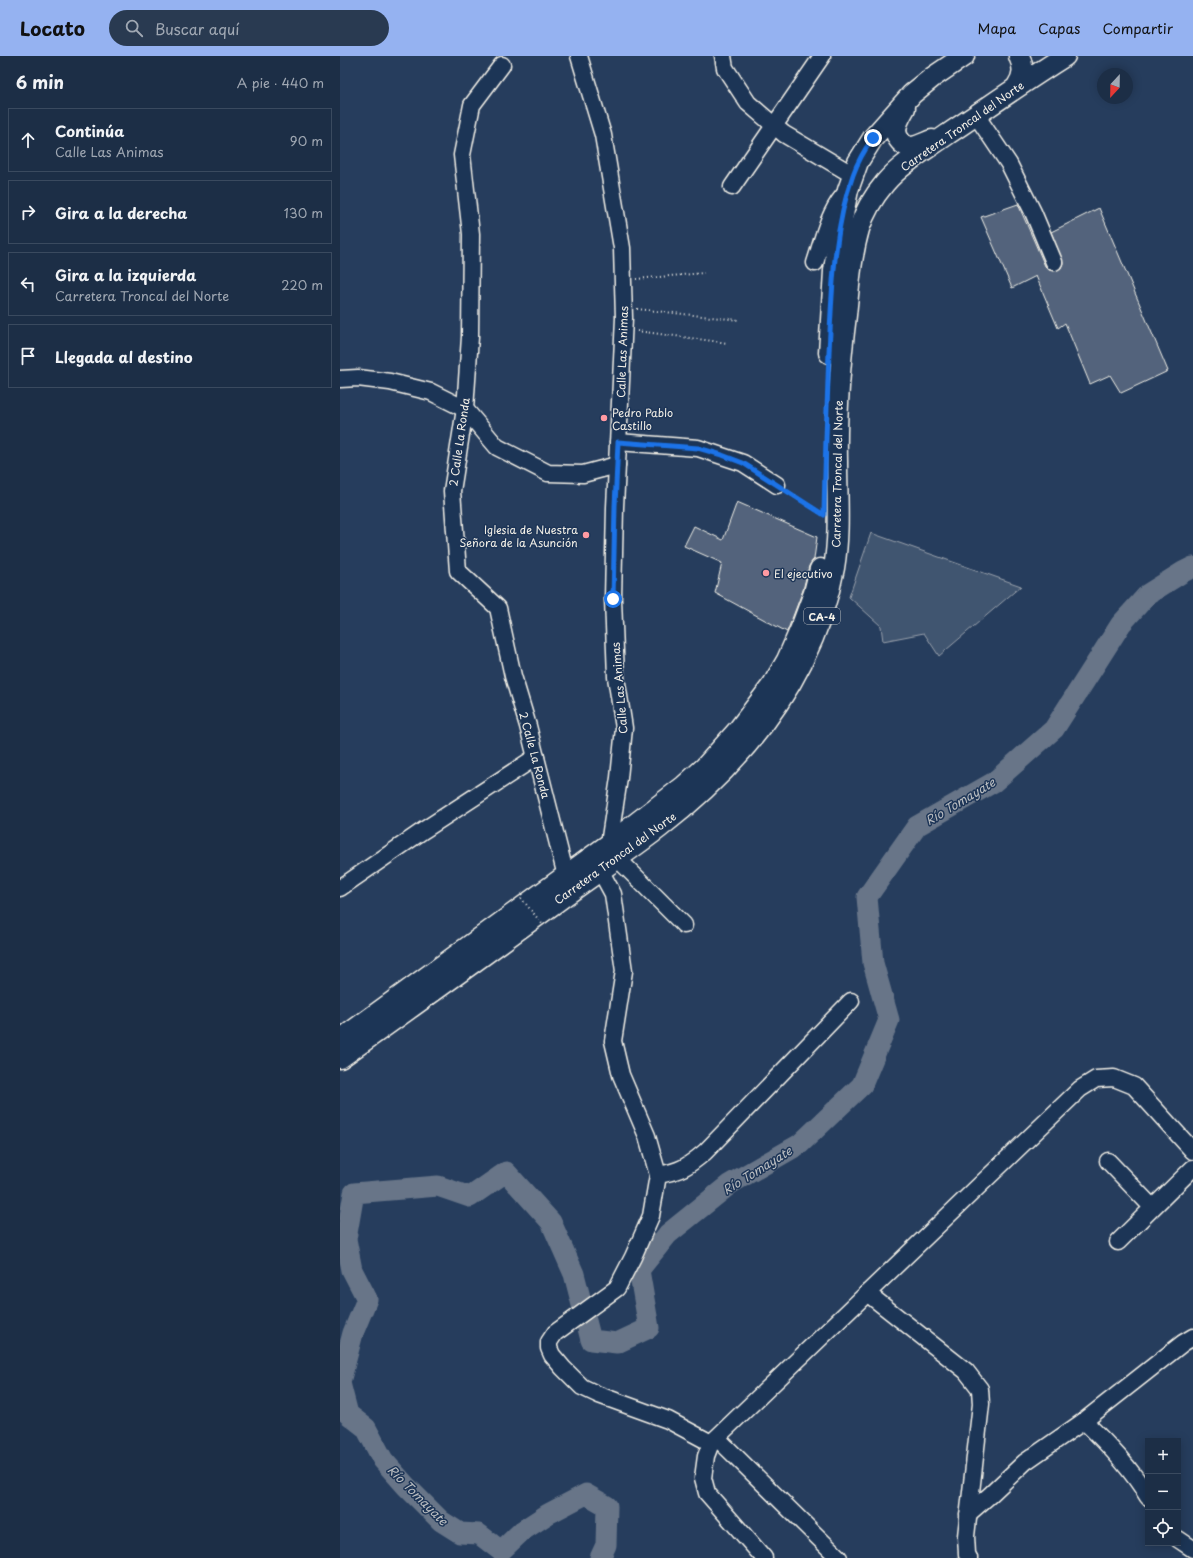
<!DOCTYPE html>
<html lang="es">
<meta charset="utf-8">
<style>
body{margin:0;font-family:"Playpen Sans",sans-serif;background:#293a51;color:#f1f3f6}
.controls{position:absolute;right:12px;bottom:12px;display:grid;overflow:hidden;border-radius:0px;box-shadow:0 2px 10px #0003}
.controls button{width:36px;height:36px;display:grid;place-items:center;padding:0;border:0;border-bottom:1px solid #3a4a5f;background:#1c2e46;color:#f1f3f6;font:20px sans-serif}
.compass{position:absolute;left:757px;top:12px;width:36px;height:36px;border-radius:50%;background:#1c2e46;box-shadow:0 2px 10px #0003;rotate:202deg}
.stop{position:absolute;width:12px;height:12px;margin:-9px;border:3px solid #1a73e8;border-radius:50%;background:#fff}
.stop.end{background:#1a73e8;border-color:#fff;box-shadow:0 1px 4px #0008}
.list{margin:0;padding:0;list-style:none}
h2{display:flex;justify-content:space-between;align-items:center;height:52px;margin:0;padding:0 16px;font-size:17px}
h2 small{font-size:13px;font-weight:400;color:#a0a8b3}
.list li{display:grid;grid-template-columns:26px 1fr auto;gap:12px;align-items:center;box-sizing:border-box;height:64px;margin:0 8px 8px;padding:0 8px;border:1px solid #3a4a5f;border-radius:0px}
.list b{display:block;font-size:15px;white-space:nowrap}
.list p{margin:0;font-size:13px;white-space:nowrap;color:#a0a8b3}
.list em{font-size:13px;font-style:normal;color:#a0a8b3}
.icon{flex:none;width:22px;height:22px;fill:none;stroke:currentColor;stroke-width:2;stroke-linecap:round;stroke-linejoin:round}
.map{position:relative;flex:none;width:853px;height:1502px;overflow:hidden}
header{display:flex;align-items:center;gap:24px;box-sizing:border-box;height:56px;padding:0 20px;background:#95b2f1;color:#111}
header strong{font-size:19px}
nav{display:flex;gap:22px;margin-inline-start:auto;font-size:14px}
.search{width:280px;height:36px;background:#293a51;display:flex;align-items:center;gap:10px;box-sizing:border-box;padding:0 14px;border-radius:22px;color:#a0a8b3;font-size:15px}
main{display:flex}
aside{flex:1;background:#1c2e46}
.map>svg:first-child{display:block}
.green{fill:#40546f;stroke:#9aa2ac}
.lines{fill:none;stroke-linecap:round;stroke-linejoin:round}
.river{stroke:#677588;stroke-width:21}
.building{fill:#52647b;stroke:#f4f1e8}
.minor-casing{stroke:#f4f1e8;stroke-width:19}
.major-casing{stroke:#f4f1e8;stroke-width:23}
.path{stroke:#f4f1e8;stroke-width:2;stroke-dasharray:1 3;stroke-linecap:butt}
.minor{stroke:#1d3557;stroke-width:16}
.major{stroke:#1d3557;stroke-width:20}
.path-bridge{stroke:#f4f1e8;stroke-width:2;stroke-dasharray:1 3;stroke-linecap:butt}
.route{stroke:#1a73e8;stroke-width:5}
.poi-dot{fill:#ff9aa2;stroke:#1d3557;stroke-width:1.5}
.labels{text-anchor:middle;dominant-baseline:central;stroke-width:3;stroke-linejoin:round;paint-order:stroke}
.shield{fill:#1d3557;stroke:#b4b9bc;stroke-width:1}
.shield-label{font-size:10px;font-weight:bold;fill:#f4f1e8}
.street-label{font-size:11px;fill:#f4f1e8;stroke:#1d3557}
.poi-label{font-size:11px;fill:#f4f1e8;stroke:#1d3557;text-anchor:start}
.water-label{font-size:12px;font-style:italic;fill:#bcbfc2;stroke:#1d3557}
</style>
<header>
<strong>Locato</strong>
<div class="search"><svg class="icon" aria-label="search" viewBox="0 0 24 24"><circle cx="10" cy="10" r="6"/><path d="M15 15l6 6"/></svg>Buscar aquí</div>
<nav><a>Mapa</a><a>Capas</a><a>Compartir</a></nav>
</header>
<main>
<aside>
<h2>6 min<small>A pie · 440 m</small></h2>
<ul class="list">
<li><svg class="icon" aria-label="ahead" viewBox="0 0 24 24"><path d="M12 20V5M6 11l6-6 6 6"/></svg><div><b>Continúa</b><p>Calle Las Animas</p></div><em>90 m</em></li>
<li><svg class="icon" aria-label="right" viewBox="0 0 24 24"><path d="M7 20v-9h11M14 6l5 5-5 5"/></svg><div><b>Gira a la derecha</b></div><em>130 m</em></li>
<li><svg class="icon" aria-label="left" viewBox="0 0 24 24"><path d="M17 20v-9H6M10 6l-5 5 5 5"/></svg><div><b>Gira a la izquierda</b><p>Carretera Troncal del Norte</p></div><em>220 m</em></li>
<li><svg class="icon" aria-label="arrive" viewBox="0 0 24 24"><path d="M6 21V4h12l-3 4 3 4H6"/></svg><div><b>Llegada al destino</b></div></li>
</ul>
</aside>
<div class="map">
<svg width="853" height="1502" viewBox="0 0 853 1502">
<rect width="100%" height="100%" fill="#263d5d"/>
<filter id="ink" filterUnits="userSpaceOnUse"><feTurbulence type="fractalNoise" baseFrequency=".025" numOctaves="2"/><feDisplacementMap in="SourceGraphic" scale="8" xChannelSelector="R" yChannelSelector="G"/><feConvolveMatrix kernelMatrix="1 2 1 2 8 2 1 2 1" color-interpolation-filters="sRGB"/></filter>
<g filter="url(#ink)">
<polygon class="green" points="531,477 681,530 599,600 584,577 543,585 541,570 509,541"/>
<g class="lines">
<g class="river">
<polyline points="0,1326 13,1277 27,1243 12,1214 6,1183 14,1137 98,1130 130,1141 166,1116 211,1166 234,1218 251,1284 277,1287 309,1272 299,1214 328,1178 390,1128 460,1088 522,1029 549,964 533,907 527,841 577,770 654,726 714,673 781,568 808,538 843,516 853,511"/>
<polyline points="0,1327 8,1358 26,1372 43,1404 66,1430 101,1465 120,1477 139,1478 161,1495 182,1475 208,1458 246,1438 267,1450 266,1489 260,1502"/>
</g>
</g>
<g class="building">
<polygon points="678,148 705,210 709,214 713,215 721,212 723,207 711,176 759,152 828,315 781,337 770,319 750,328 725,267 718,272 696,220 672,232 641,161"/>
<polygon points="397,446 477,481 474,503 469,510 463,534 447,576 375,537 382,507 344,490 354,470 383,484"/>
</g>
<g class="lines">
<defs>
<g id="minor">
<polyline points="239,0 263,79 282,192 284,262 275,451 273,543 276,621 284,672 279,722 269,788"/>
<polyline points="383,0 385,12 408,47 444,78 513,119"/>
<polyline points="162,9 132,49 122,99 131,178 130,281 125,353 112,435 118,515 158,552 173,620 188,670 226,820"/>
<polyline points="636,59 669,108 693,156 714,206"/>
<polyline points="392,131 482,0"/>
<path d="M475,207C482,186 488,158 503,140"/>
<polyline points="0,323 18,322 50,326 91,336 125,353 157,391 208,417 243,418 277,409"/>
<polyline points="278,386 358,392 403,407 437,429"/>
<polyline points="277,802 344,869"/>
<polyline points="260,814 273,838 284,915 273,985 281,1019 307,1080 318,1119 311,1160 293,1201 277,1232 215,1277 209,1286 209,1292 212,1299 223,1312 242,1331 259,1339 328,1364 371,1387"/>
<polyline points="0,832 84,774 196,701"/>
<polyline points="768,1105 812,1151"/>
<path d="M318,1119C341,1115 347,1111 365,1096L511,945"/>
<polyline points="778,1186 853,1112"/>
<polyline points="527,1237 626,1315 640,1333 641,1348 626,1480 627,1498 629,1502"/>
<path d="M744,1365C768,1388 791,1412 808,1441"/>
<polyline points="377,1382 499,1502"/>
<polyline points="628,1458 650,1439 685,1406 744,1365 843,1287 853,1281"/>
<polyline points="838,1483 853,1493"/>
<polyline points="424,1502 367,1437 363,1422 366,1400 371,1387 740,1033 756,1023 774,1022 794,1030 853,1095"/>
</g>
<g id="major">
<path d="M677,30C684,20 684,11 679,0"/>
<path d="M565,52C559,63 550,76 562,87C564,89 567,91 571,91C577,91 586,86 592,84"/>
<polyline points="489,297 494,215 498,183 508,134 518,106 533,82 572,38 593,21 624,0"/>
<polyline points="0,984 269,788 344,730 365,711 398,674 433,628 447,604 461,572 474,537 480,513"/>
<path d="M0,1002C71,952 141,901 211,850C247,823 284,799 319,772C377,727 429,672 462,606C477,576 488,545 494,512C500,477 497,441 497,405C496,357 500,307 506,259C509,230 511,201 519,173C524,157 534,140 545,127C562,107 587,93 608,78C647,52 685,25 725,0"/>
</g>
</defs>
<use href="#minor" class="minor-casing"/>
<use href="#major" class="major-casing"/>
<g class="path">
<polyline points="296,223 364,217"/>
<polyline points="297,253 399,264"/>
<polyline points="297,275 388,287"/>
<polyline points="448,436 482,458"/>
</g>
<use href="#minor" class="minor"/>
<use href="#major" class="major"/>
<polyline class="path-bridge" points="181,842 203,869"/>
</g>
</g>
<g class="lines" filter="url(#ink)">
<path class="route" d="M273,543L275,450L278,386L358,392L382,399L403,407L484,459C485,405 487,350 489,296C492,238 493,174 513,119C518,105 525,93 533,82"/>
</g>
<g class="poi-dot">
<circle cx="264" cy="362" r="4"/>
<circle cx="246" cy="479" r="4"/>
<circle cx="426" cy="517" r="4"/>
</g>
<g class="labels">
<rect class="shield" x="464" y="552" width="36" height="16" rx="3"/>
<g class="shield-label">
<text x="482" y="560">CA-4</text>
</g>
<g class="street-label">
<text transform="translate(622 70) rotate(-35)">Carretera Troncal del Norte</text>
<text transform="translate(282 296) rotate(-88)">Calle Las Animas</text>
<text transform="translate(119 386) rotate(-82)">2 Calle La Ronda</text>
<text transform="translate(497 418) rotate(-89)">Carretera Troncal del Norte</text>
<text transform="translate(279 632) rotate(-95)">Calle Las Animas</text>
<text transform="translate(195 699) rotate(75)">2 Calle La Ronda</text>
<text transform="translate(275 802) rotate(-36)">Carretera Troncal del Norte</text>
</g>
<g class="poi-label">
<text x="272" y="356">Pedro Pablo<tspan x="272" dy="13">Castillo</tspan></text>
<text x="238" y="473" text-anchor="end">Iglesia de Nuestra<tspan x="238" dy="13">Señora de la Asunción</tspan></text>
<text x="434" y="517">El ejecutivo</text>
</g>
<g class="water-label">
<text transform="translate(620 745) rotate(-31)">Río Tomayate</text>
<text transform="translate(417 1114) rotate(-32)">Río Tomayate</text>
<text transform="translate(78 1439) rotate(45)">Río Tomayate</text>
</g>
</g>
</svg>
<div class="controls">
<button>+</button>
<button>−</button>
<button><svg class="icon" aria-label="locate" viewBox="0 0 24 24"><circle cx="12" cy="12" r="6"/><path d="M12 2v4M12 18v4M2 12h4M18 12h4"/></svg></button>
</div>
<svg class="compass" viewBox="-18 -18 36 36"><path d="M0-13l5 13h-10z" fill="#e53935"/><path d="M0 13l5-13h-10z" fill="#a0a8b3"/></svg>
<div class="stop" style="left:273px;top:543px"></div>
<div class="stop end" style="left:533px;top:82px"></div>
</div>
</main>
